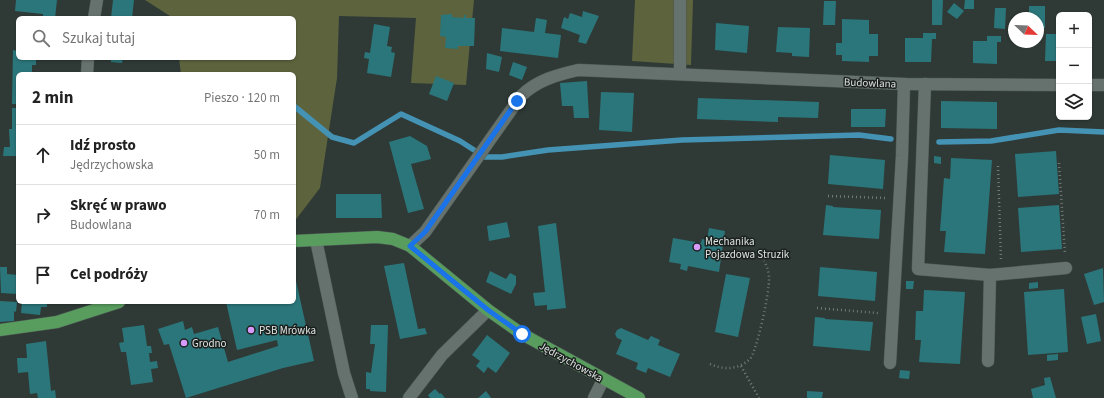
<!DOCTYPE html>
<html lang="pl">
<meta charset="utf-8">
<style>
body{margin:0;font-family:"Source Sans 3",sans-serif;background:#f2f2f2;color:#222}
.controls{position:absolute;right:12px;top:12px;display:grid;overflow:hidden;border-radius:6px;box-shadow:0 1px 3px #0004}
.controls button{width:36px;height:36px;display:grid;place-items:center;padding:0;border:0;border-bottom:1px solid #e0e0e0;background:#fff;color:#222;font:20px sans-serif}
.compass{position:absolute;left:1008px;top:12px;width:36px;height:36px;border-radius:50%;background:#fff;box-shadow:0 1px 3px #0004;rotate:113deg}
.stop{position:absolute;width:12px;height:12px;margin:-9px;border:3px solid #1a73e8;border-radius:50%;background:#fff}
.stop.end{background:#1a73e8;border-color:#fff;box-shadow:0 1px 4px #0008}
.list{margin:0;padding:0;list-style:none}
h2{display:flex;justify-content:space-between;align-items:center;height:52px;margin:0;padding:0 16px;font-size:17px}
h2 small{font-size:13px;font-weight:400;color:#767676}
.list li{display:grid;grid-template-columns:26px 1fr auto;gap:12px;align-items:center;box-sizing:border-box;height:60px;padding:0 16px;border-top:1px solid #e0e0e0}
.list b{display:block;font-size:15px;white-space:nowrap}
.list p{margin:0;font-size:13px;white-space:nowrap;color:#767676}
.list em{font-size:13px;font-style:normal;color:#767676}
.icon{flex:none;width:22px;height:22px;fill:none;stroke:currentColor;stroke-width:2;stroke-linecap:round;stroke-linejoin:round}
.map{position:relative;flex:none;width:1104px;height:398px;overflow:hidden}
.search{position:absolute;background:#fff;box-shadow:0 1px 3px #0004;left:16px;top:16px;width:280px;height:44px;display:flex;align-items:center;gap:10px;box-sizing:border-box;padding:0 14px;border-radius:6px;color:#767676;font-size:15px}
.panel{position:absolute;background:#fff;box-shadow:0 1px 3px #0004;left:16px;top:72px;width:280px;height:232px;border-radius:6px}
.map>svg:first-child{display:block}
.green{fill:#5d633d}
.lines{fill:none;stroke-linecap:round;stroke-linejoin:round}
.stream{stroke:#4593b4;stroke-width:5.5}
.building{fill:#2b767a}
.minor-casing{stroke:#4e5855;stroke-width:13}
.major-casing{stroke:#4e5855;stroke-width:13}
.path{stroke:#707a77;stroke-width:2.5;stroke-dasharray:1 3;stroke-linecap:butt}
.minor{stroke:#66726e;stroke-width:12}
.major{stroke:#589c5e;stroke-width:12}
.route{stroke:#1a73e8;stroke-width:5}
.poi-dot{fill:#d69bfa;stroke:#1b201e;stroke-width:1.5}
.labels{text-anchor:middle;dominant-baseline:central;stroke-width:3;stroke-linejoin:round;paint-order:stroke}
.street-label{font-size:11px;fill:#dde4e1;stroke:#1b201e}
.poi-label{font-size:11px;fill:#dde4e1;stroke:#1b201e;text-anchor:start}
</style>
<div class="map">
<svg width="1104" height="398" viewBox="0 0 1104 398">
<rect width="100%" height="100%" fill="#2f3a37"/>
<g class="green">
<polygon points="145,0 474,0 466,85 411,83 416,18 339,16 337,78 320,188 294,222 294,74 181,74 179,58 294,58 294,18 173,18"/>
<polygon points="635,0 693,0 691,65 632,61"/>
</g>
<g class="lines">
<g class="stream">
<polyline points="294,106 332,137 354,143 401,114 460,141 474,150"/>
<polyline points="939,142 991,141 1059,130 1104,132"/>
<polyline points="484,157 502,157 548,150 682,140 859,135 891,139"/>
</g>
</g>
<g class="building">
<polygon points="16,0 57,0 55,18 43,18 43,14 15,11"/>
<polygon points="113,0 134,0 132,18 111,18"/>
<polygon points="932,0 943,0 942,25 932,25"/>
<polygon points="965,0 974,0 974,9 964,9"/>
<polygon points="824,1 836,1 835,25 823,25"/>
<polygon points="954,3 964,11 957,19 947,12"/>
<polygon points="1029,6 1045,6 1045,28 1038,28 1038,18 1029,18"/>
<polygon points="995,8 1006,8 1005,29 994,28"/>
<polygon points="583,11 599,16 586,44 578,42 580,35 561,28 564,17 568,19 570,13 582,17"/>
<polygon points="452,14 452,17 464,18 464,15 466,15 466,18 475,18 474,46 458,46 458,49 445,48 446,37 440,36 441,15"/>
<polygon points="536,18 547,20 545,33 561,35 558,58 500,51 502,28 534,32"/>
<polygon points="842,19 869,20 869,34 878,34 878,56 869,56 869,62 842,61 842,55 836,55 836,43 842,43"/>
<polygon points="716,23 749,26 747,53 715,50"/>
<polygon points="374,24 390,27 387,46 392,47 391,52 395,53 391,77 367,73 369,59 364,58 365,52 370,53"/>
<polygon points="778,27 810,28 809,57 792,56 792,53 776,52"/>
<polygon points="923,33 936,33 936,39 932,39 931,62 905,62 905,38 923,38"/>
<polygon points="1046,34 1059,34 1059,61 1045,61"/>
<polygon points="987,36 1001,36 1001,42 997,42 997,64 973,63 973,41 987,41"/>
<polygon points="13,50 18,51 18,58 36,59 36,65 32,65 32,74 18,74 18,104 12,104"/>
<polygon points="487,53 502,57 499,72 486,69"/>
<polygon points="111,58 123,58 122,63 111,62"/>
<polygon points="513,62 527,67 522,80 509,75"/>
<polygon points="436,76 454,83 447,101 429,94"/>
<polygon points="587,81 589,118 574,118 573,106 562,106 560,83"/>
<polygon points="601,92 634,93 632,132 599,130"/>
<polygon points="698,98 819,102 818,118 778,117 778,122 697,119"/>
<polygon points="941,101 997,102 997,129 941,128"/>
<polygon points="12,108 18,108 18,156 3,156 4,147 10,147 9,129 12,129"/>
<polygon points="851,109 886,109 885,127 851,127"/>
<polygon points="410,136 427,146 431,159 411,164 424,209 408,213 389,142"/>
<polygon points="1056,151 1059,194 1018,197 1015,154"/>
<polygon points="830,155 885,160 883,189 828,184"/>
<polygon points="934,156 941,157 941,164 934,163"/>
<polygon points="951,158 992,160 985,254 944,252 946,231 940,231 944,178 950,179"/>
<polygon points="336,194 381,194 382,218 336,218"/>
<polygon points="826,205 833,206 833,207 881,210 879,239 823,235"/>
<polygon points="1059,205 1062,249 1021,252 1018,208"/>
<polygon points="507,222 510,237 489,241 487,226"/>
<polygon points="556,223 566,308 547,310 547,305 535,306 533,293 545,292 538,226"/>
<polygon points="709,228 725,231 719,272 688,266 687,271 680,269 681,264 669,262 673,238 701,243 702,239 707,240"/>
<polygon points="404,263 418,329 425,328 427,334 400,339 384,266"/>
<polygon points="0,267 7,267 7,274 18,275 18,294 1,293"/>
<polygon points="820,267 877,272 875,301 818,296"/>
<polygon points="1103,268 1104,302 1094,305 1084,274"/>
<polygon points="490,271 506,279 510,273 516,276 516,284 511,294 486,282"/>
<polygon points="726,274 750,278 738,337 715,332"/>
<polygon points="294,281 296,281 314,361 283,368 186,398 169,344 164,345 158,329 183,321 185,330 192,327 194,334 218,327 228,362 278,346 277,340 237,350 226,302 294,302"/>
<polygon points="906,281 914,281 913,289 906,289"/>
<polygon points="1038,282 1038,288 1029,289 1029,283"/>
<polygon points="1064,289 1068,352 1028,355 1024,292"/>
<polygon points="924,290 965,292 960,364 919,362 921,340 915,340 916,311 923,311"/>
<polygon points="0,301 17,302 16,312 14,311 14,321 0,322"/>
<polygon points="22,302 47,302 47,307 41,307 40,315 21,313"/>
<polygon points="1096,314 1101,341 1087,344 1081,317"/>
<polygon points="815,317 825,318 825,319 873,322 870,351 813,346"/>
<polygon points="144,325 147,346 151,346 152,353 149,353 150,362 157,361 158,368 151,369 153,382 131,385 126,352 121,352 119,343 124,342 122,328"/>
<polygon points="371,325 388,325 386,392 370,391 370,389 366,389 366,372 371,373 375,344 370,344"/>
<polygon points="621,328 648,340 651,336 660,340 658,345 680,354 670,377 648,368 646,373 636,369 638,363 616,354 622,340 617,338 615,334 617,330"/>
<polygon points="487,335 510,353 496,373 488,367 484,373 476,366 480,361 472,355"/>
<polygon points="46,341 51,391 55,390 56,398 38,398 37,393 30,394 28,372 18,373 17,358 27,358 26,344"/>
<polygon points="1058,354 1058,360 1047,361 1047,355"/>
<polygon points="900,370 910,371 909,379 899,378"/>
<polygon points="1050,377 1056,398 1033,398 1031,389 1045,385 1044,378"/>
<polygon points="435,389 440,394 441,393 445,398 430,398 428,395"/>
<polygon points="486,391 491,398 478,398"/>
<polygon points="807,391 823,392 822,398 807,398"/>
</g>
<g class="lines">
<defs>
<g id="minor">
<polyline points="94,18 97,0"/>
<polyline points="87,74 88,58"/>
<polyline points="680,74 680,0"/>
<polyline points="925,84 918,269 990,275 988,361"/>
<polyline points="1089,85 1104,85"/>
<polyline points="316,240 344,373 352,398"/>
<path d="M410,246L425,232L521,96C537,80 557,75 578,70L904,84L1059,85"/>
<polyline points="990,275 1066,268"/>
<polyline points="890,363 902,156 904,84"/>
<polyline points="409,398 442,355 488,310"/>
<polyline points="594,398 603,380"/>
</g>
<g id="major">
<polyline points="294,241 377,237 393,239 410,246 488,310 522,334 639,398"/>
<polyline points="0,330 57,322 119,302"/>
</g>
</defs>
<use href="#minor" class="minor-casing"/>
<use href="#major" class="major-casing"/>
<g class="path">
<polyline points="1059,163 1065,254"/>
<polyline points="998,166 1001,260"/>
<polyline points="828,196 886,198"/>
<polyline points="817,308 878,313"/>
<path d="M710,364C724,370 738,370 750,359C757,351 770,290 769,278C769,272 767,266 764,261"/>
<polyline points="741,366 759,398"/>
</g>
<use href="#minor" class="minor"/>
<use href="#major" class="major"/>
</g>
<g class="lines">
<polyline class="route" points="517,101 425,232 410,246 488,310 522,334"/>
</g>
<g class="poi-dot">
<circle cx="697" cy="247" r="4"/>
<circle cx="251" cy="330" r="4"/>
<circle cx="184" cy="343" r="4"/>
</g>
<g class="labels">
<g class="street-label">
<text transform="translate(870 83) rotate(2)">Budowlana</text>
<text transform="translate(571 362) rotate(29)">Jędrzychowska</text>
</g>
<g class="poi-label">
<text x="705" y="241">Mechanika<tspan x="705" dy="13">Pojazdowa Struzik</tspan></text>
<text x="259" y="330">PSB Mrówka</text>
<text x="192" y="343">Grodno</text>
</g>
</g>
</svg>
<div class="controls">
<button>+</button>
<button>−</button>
<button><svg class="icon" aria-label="layers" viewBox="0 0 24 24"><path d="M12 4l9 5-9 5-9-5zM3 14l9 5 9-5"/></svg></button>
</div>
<svg class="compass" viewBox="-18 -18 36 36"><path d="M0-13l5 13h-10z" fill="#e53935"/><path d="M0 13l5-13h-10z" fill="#767676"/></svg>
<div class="stop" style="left:522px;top:334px"></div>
<div class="stop end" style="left:517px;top:101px"></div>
<div class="search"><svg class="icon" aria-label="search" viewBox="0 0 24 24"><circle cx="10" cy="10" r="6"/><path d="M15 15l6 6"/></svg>Szukaj tutaj</div>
<section class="panel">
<h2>2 min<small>Pieszo · 120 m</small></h2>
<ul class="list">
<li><svg class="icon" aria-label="ahead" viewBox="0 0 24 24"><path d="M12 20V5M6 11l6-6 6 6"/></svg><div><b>Idź prosto</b><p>Jędrzychowska</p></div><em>50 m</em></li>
<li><svg class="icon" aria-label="right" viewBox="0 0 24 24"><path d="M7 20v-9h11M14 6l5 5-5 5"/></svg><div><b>Skręć w prawo</b><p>Budowlana</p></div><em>70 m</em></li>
<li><svg class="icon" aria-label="arrive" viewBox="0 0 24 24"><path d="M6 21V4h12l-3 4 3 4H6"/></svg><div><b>Cel podróży</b></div></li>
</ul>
</section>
</div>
